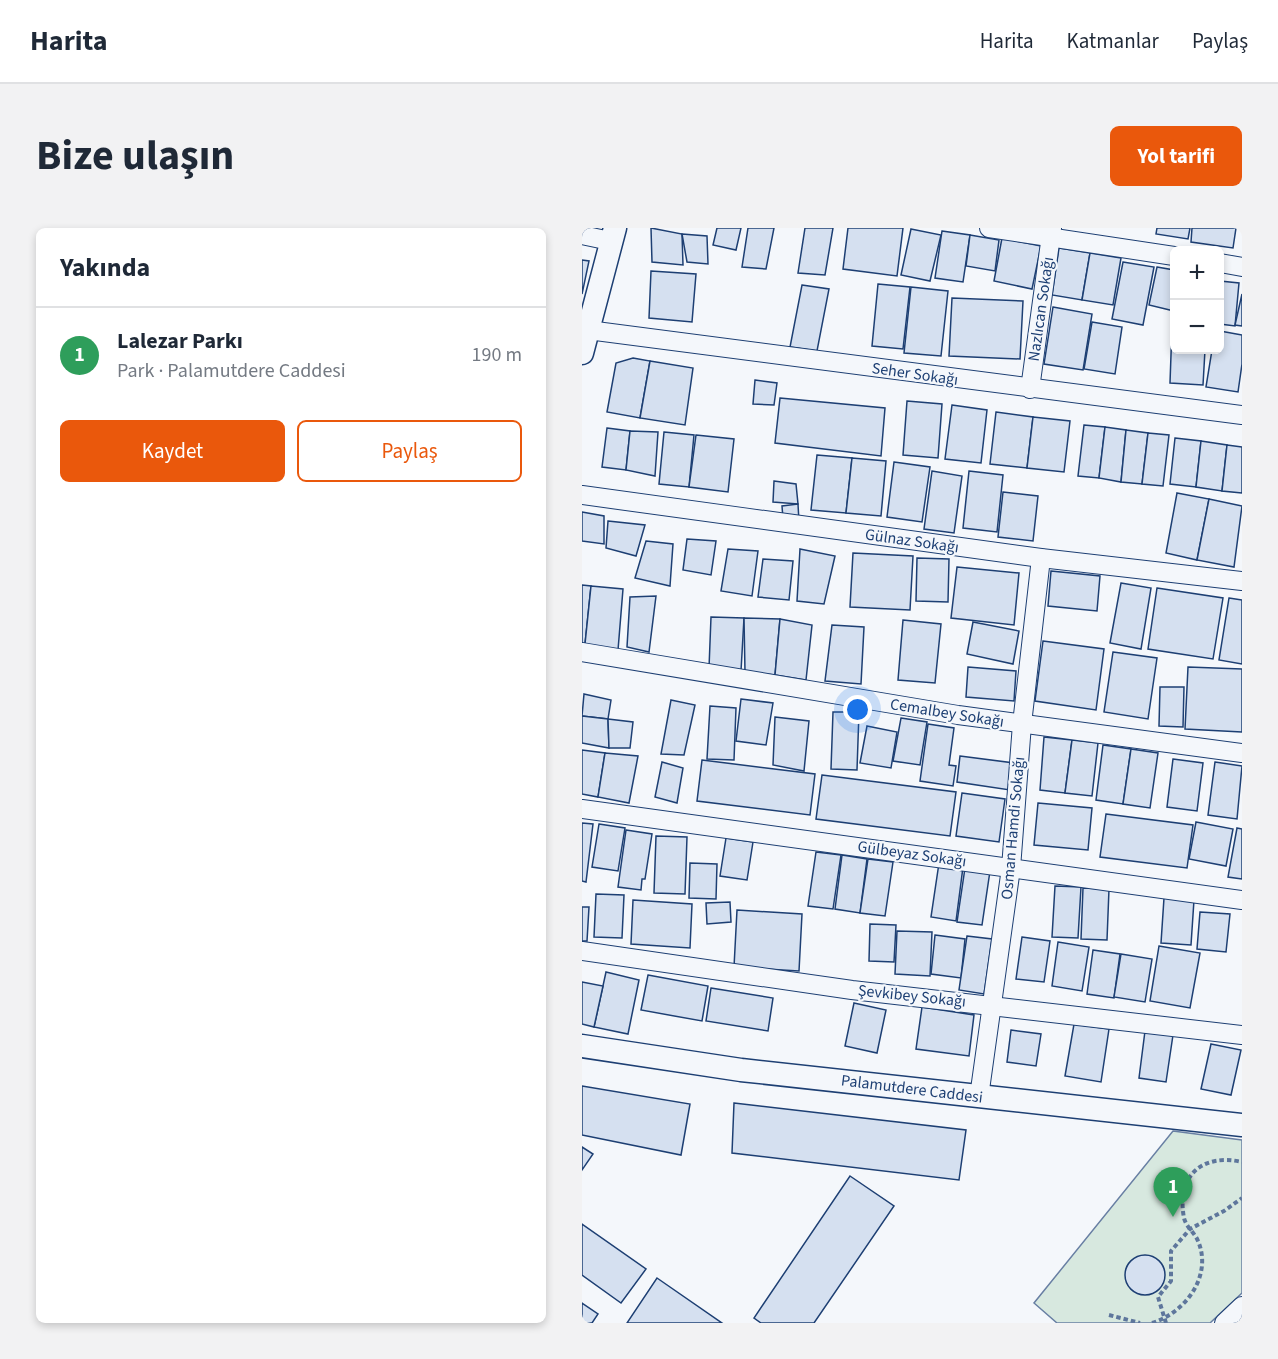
<!DOCTYPE html>
<html lang="tr">
<meta charset="utf-8">
<style>
body{margin:0;font-family:"Source Sans 3",sans-serif;background:#f2f2f3;color:#1f2937}
.controls{position:absolute;right:18px;top:18px;display:grid;overflow:hidden;border-radius:9px;box-shadow:0 3px 9px #0003}
.controls button{width:54px;height:54px;display:grid;place-items:center;padding:0;border:0;border-bottom:2px solid #e0e1e3;background:#fff;color:#1f2937;font:30px sans-serif}
.you{position:absolute;left:276px;top:482px;width:21px;height:21px;margin:-15px;border:4px solid #fff;border-radius:50%;background:#1a73e8;box-shadow:0 0 0 9px #1a73e833}
.badge{display:grid;place-items:center;width:39px;height:39px;border-radius:50%;background:#ea580c;color:#fff;font-size:20px;font-weight:700}
.pin{position:absolute;translate:-50% -50px;filter:drop-shadow(0 2px 3px #0008)}
.pin::after{content:'';position:absolute;top:32px;width:21px;height:18px;background:inherit;clip-path:polygon(0 0,100% 0,50% 100%)}
.list{margin:0;padding:0;list-style:none}
h2{display:flex;justify-content:space-between;align-items:center;height:78px;margin:0;padding:0 24px;font-size:26px}
h2 small{font-size:20px;font-weight:400;color:#747a83}
.list li{display:grid;grid-template-columns:39px 1fr auto;gap:18px;align-items:center;box-sizing:border-box;height:96px;padding:0 24px;border-top:2px solid #e0e1e3}
.list b{display:block;font-size:22px;white-space:nowrap}
.list p{margin:0;font-size:20px;white-space:nowrap;color:#747a83}
.list em{font-size:20px;font-style:normal;color:#747a83}
.actions{display:flex;gap:12px;padding:18px 24px}
.actions a{flex:1;padding:14px 0;border:2px solid #ea580c;border-radius:9px;text-align:center;font-size:21px;color:#ea580c}
.actions .main{background:#ea580c;color:#fff}
.map{position:relative;flex:none;width:660px;height:1095px;overflow:hidden;border-radius:9px}
header{display:flex;align-items:center;gap:36px;box-sizing:border-box;height:84px;padding:0 30px;background:#fff;border-bottom:2px solid #e0e1e3}
header strong{font-size:28px}
nav{display:flex;gap:33px;margin-inline-start:auto;font-size:21px}
.intro{display:flex;align-items:center;justify-content:space-between;box-sizing:border-box;height:144px;padding:0 36px}
h1{margin:0;font-size:42px}
.button{padding:15px 27px;border-radius:9px;background:#ea580c;color:#fff;font-size:21px;font-weight:700}
main{display:flex;gap:36px;padding:0 36px}
aside{flex:1;background:#fff;border-radius:9px;box-shadow:0 3px 9px #0003}
.map>svg:first-child{display:block}
.green{fill:#d7e8df;stroke:#687fa3;stroke-width:1.5}
.building{fill:#d5e0f0;stroke:#1d3f73;stroke-width:1.5}
.lines{fill:none;stroke-linecap:round;stroke-linejoin:round}
.minor-casing{stroke:#1d3f73;stroke-width:20}
.tertiary-casing{stroke:#1d3f73;stroke-width:25}
.path{stroke:#5e769c;stroke-width:4;stroke-dasharray:4.5 3;stroke-linecap:butt}
.minor{stroke:#f4f7fb;stroke-width:18}
.tertiary{stroke:#f4f7fb;stroke-width:22}
.labels{text-anchor:middle;dominant-baseline:central;stroke-width:4.5;stroke-linejoin:round;paint-order:stroke}
.street-label{font-size:16px;fill:#1d3f73;stroke:#f4f7fb}
</style>
<header>
<strong>Harita</strong>
<nav><a>Harita</a><a>Katmanlar</a><a>Paylaş</a></nav>
</header>
<div class="intro"><h1>Bize ulaşın</h1><a class="button">Yol tarifi</a></div>
<main>
<aside>
<h2>Yakında<small></small></h2>
<ul class="list">
<li><span class="badge" style="background:#2e9e5b">1</span><div><b>Lalezar Parkı</b><p>Park · Palamutdere Caddesi</p></div><em>190 m</em></li>
</ul>
<div class="actions"><a class="main">Kaydet</a><a>Paylaş</a></div>
</aside>
<div class="map">
<svg width="660" height="1095" viewBox="0 0 660 1095">
<rect width="100%" height="100%" fill="#f4f7fb"/>
<polygon class="green" points="591,903 660,912 660,1065 628,1095 475,1095 452,1075"/>
<g class="building">
<polygon points="69,0 100,6 101,37 70,34"/>
<polygon points="135,0 159,0 154,22 131,17"/>
<polygon points="166,0 192,0 184,41 160,39"/>
<polygon points="223,0 251,0 243,47 216,45"/>
<polygon points="266,0 321,0 315,48 261,41"/>
<polygon points="575,0 608,0 606,11 574,6"/>
<polygon points="610,0 654,0 651,20 609,14"/>
<polygon points="329,1 359,7 348,53 319,47"/>
<polygon points="360,3 388,7 381,54 353,50"/>
<polygon points="100,6 125,8 126,36 105,34"/>
<polygon points="388,7 417,12 413,43 384,38"/>
<polygon points="420,10 459,18 450,61 412,53"/>
<polygon points="477,20 508,25 500,72 470,67"/>
<polygon points="508,25 539,30 531,77 500,72"/>
<polygon points="0,32 7,33 0,66"/>
<polygon points="541,34 572,39 561,97 530,91"/>
<polygon points="575,39 592,42 592,83 567,77"/>
<polygon points="69,43 114,46 110,94 67,90"/>
<polygon points="638,53 657,55 653,98 638,96"/>
<polygon points="296,56 328,59 321,121 290,118"/>
<polygon points="220,57 247,61 235,123 208,119"/>
<polygon points="329,59 366,63 359,128 322,125"/>
<polygon points="660,66 660,98 653,97"/>
<polygon points="370,70 441,73 438,131 367,128"/>
<polygon points="471,79 510,86 501,142 462,136"/>
<polygon points="510,94 540,99 533,146 502,141"/>
<polygon points="590,99 592,99 592,122 623,122 621,157 588,155"/>
<polygon points="638,103 660,107 660,136 656,164 624,159 630,122 638,122"/>
<polygon points="51,130 68,133 58,190 25,184 34,135"/>
<polygon points="68,133 111,140 103,197 58,190"/>
<polygon points="173,152 195,155 192,177 171,176"/>
<polygon points="198,170 303,180 299,228 193,215"/>
<polygon points="325,173 360,176 356,230 321,227"/>
<polygon points="370,177 405,182 399,235 363,231"/>
<polygon points="414,184 451,189 445,240 408,236"/>
<polygon points="451,189 488,193 482,244 445,240"/>
<polygon points="502,197 523,199 517,250 496,248"/>
<polygon points="523,199 544,202 539,254 517,250"/>
<polygon points="25,200 48,203 44,242 20,239"/>
<polygon points="544,202 566,205 560,256 539,254"/>
<polygon points="48,203 76,204 73,248 44,242"/>
<polygon points="82,204 112,207 107,259 77,256"/>
<polygon points="566,205 587,207 581,258 560,256"/>
<polygon points="114,207 152,211 146,264 107,259"/>
<polygon points="593,210 619,213 614,259 588,256"/>
<polygon points="619,213 645,217 640,263 614,259"/>
<polygon points="645,217 660,219 660,265 640,263"/>
<polygon points="235,227 270,230 264,285 229,282"/>
<polygon points="270,230 304,233 299,288 264,285"/>
<polygon points="312,234 348,239 340,294 305,289"/>
<polygon points="350,243 380,248 372,305 342,301"/>
<polygon points="387,243 421,247 415,304 381,300"/>
<polygon points="192,253 214,256 216,276 191,274"/>
<polygon points="421,264 456,268 451,313 416,309"/>
<polygon points="595,265 627,271 615,332 584,325"/>
<polygon points="627,271 660,278 652,339 615,332"/>
<polygon points="216,276 217,294 201,291 200,278"/>
<polygon points="0,284 22,288 22,316 0,313"/>
<polygon points="26,293 63,297 54,328 24,320"/>
<polygon points="105,311 134,313 129,347 101,342"/>
<polygon points="64,313 91,316 88,358 53,350"/>
<polygon points="146,321 176,323 170,368 139,363"/>
<polygon points="218,321 253,328 242,376 215,373"/>
<polygon points="271,325 331,328 328,382 268,379"/>
<polygon points="335,330 367,331 366,374 334,373"/>
<polygon points="181,331 211,333 207,372 176,369"/>
<polygon points="375,339 437,345 432,397 369,390"/>
<polygon points="469,343 518,348 515,383 466,378"/>
<polygon points="539,355 569,360 559,421 528,415"/>
<polygon points="0,357 9,358 3,416 0,415"/>
<polygon points="9,358 41,361 36,422 3,416"/>
<polygon points="575,360 641,370 631,431 566,421"/>
<polygon points="74,368 67,424 45,419 48,369"/>
<polygon points="647,370 660,372 660,436 637,432"/>
<polygon points="129,389 162,390 159,443 127,440"/>
<polygon points="162,390 198,391 193,447 163,444"/>
<polygon points="198,391 230,397 224,452 193,447"/>
<polygon points="321,392 359,396 353,455 316,452"/>
<polygon points="391,394 437,403 431,436 385,426"/>
<polygon points="250,397 282,399 279,456 243,453"/>
<polygon points="461,413 522,421 514,482 453,473"/>
<polygon points="531,424 575,430 566,491 522,484"/>
<polygon points="386,439 434,443 432,473 384,469"/>
<polygon points="606,439 660,441 660,504 603,501"/>
<polygon points="578,459 602,459 601,499 577,498"/>
<polygon points="2,466 29,472 26,491 0,488"/>
<polygon points="159,471 191,475 184,517 154,513"/>
<polygon points="89,472 113,477 102,527 79,526"/>
<polygon points="128,478 154,480 152,532 125,531"/>
<polygon points="251,484 277,484 275,542 249,541"/>
<polygon points="0,488 26,491 27,520 0,515"/>
<polygon points="193,489 227,493 222,543 191,537"/>
<polygon points="319,490 345,494 338,537 311,533"/>
<polygon points="26,491 51,494 48,520 27,520"/>
<polygon points="346,496 372,500 367,537 374,538 371,558 338,553"/>
<polygon points="285,498 315,504 309,540 278,535"/>
<polygon points="462,509 490,512 483,565 458,562"/>
<polygon points="490,512 516,515 510,568 483,565"/>
<polygon points="521,517 549,521 541,576 514,572"/>
<polygon points="549,521 576,525 568,580 541,576"/>
<polygon points="0,522 23,525 16,569 0,566"/>
<polygon points="23,525 56,528 47,575 16,569"/>
<polygon points="378,528 432,535 428,562 375,554"/>
<polygon points="591,531 621,535 615,583 585,579"/>
<polygon points="120,532 233,546 228,587 115,573"/>
<polygon points="80,534 101,540 95,575 73,569"/>
<polygon points="633,534 660,538 655,591 626,587"/>
<polygon points="240,547 374,564 368,608 234,591"/>
<polygon points="380,565 423,571 417,614 374,608"/>
<polygon points="456,575 510,580 506,622 452,617"/>
<polygon points="524,586 611,597 605,640 518,629"/>
<polygon points="614,594 651,601 644,638 607,631"/>
<polygon points="0,595 11,596 4,654 0,653"/>
<polygon points="17,596 43,600 36,643 10,639"/>
<polygon points="655,600 660,601 660,651 646,649"/>
<polygon points="44,602 70,606 63,651 60,651 59,662 36,659"/>
<polygon points="74,608 105,609 103,666 72,665"/>
<polygon points="144,610 171,614 165,652 138,648"/>
<polygon points="234,624 259,627 251,681 226,678"/>
<polygon points="260,627 285,631 278,685 253,681"/>
<polygon points="286,631 311,634 303,688 278,685"/>
<polygon points="108,635 135,636 134,671 107,670"/>
<polygon points="357,635 381,639 374,693 349,689"/>
<polygon points="383,640 408,643 400,697 375,694"/>
<polygon points="473,658 499,659 496,710 470,709"/>
<polygon points="501,660 527,661 525,712 499,711"/>
<polygon points="14,666 42,667 40,710 12,709"/>
<polygon points="582,670 612,672 609,717 579,715"/>
<polygon points="51,672 110,676 108,720 49,716"/>
<polygon points="148,674 149,694 125,696 124,675"/>
<polygon points="0,679 7,679 5,713 0,713"/>
<polygon points="155,682 220,686 217,743 152,739"/>
<polygon points="618,684 648,686 644,724 615,721"/>
<polygon points="288,696 314,697 312,734 287,733"/>
<polygon points="315,703 350,704 348,748 313,746"/>
<polygon points="353,707 383,711 379,750 349,746"/>
<polygon points="385,708 410,711 402,766 377,762"/>
<polygon points="440,709 468,713 462,754 434,751"/>
<polygon points="476,714 507,719 500,763 470,758"/>
<polygon points="577,718 618,725 608,780 568,773"/>
<polygon points="511,722 538,726 532,770 505,766"/>
<polygon points="539,726 570,731 563,774 532,769"/>
<polygon points="24,744 57,752 46,806 12,799"/>
<polygon points="66,747 126,758 120,793 59,782"/>
<polygon points="0,754 21,758 12,799 0,796"/>
<polygon points="129,760 191,770 186,803 124,793"/>
<polygon points="272,775 304,782 295,825 263,818"/>
<polygon points="340,779 392,787 387,828 334,821"/>
<polygon points="492,796 527,801 519,854 483,848"/>
<polygon points="429,802 459,806 454,838 425,834"/>
<polygon points="563,803 591,807 584,854 557,850"/>
<polygon points="629,816 659,822 649,867 619,861"/>
<polygon points="0,858 108,876 99,927 0,907"/>
<polygon points="152,875 384,902 377,952 150,925"/>
<polygon points="0,919 11,926 0,942"/>
<polygon points="268,948 312,978 232,1095 179,1095 172,1090"/>
<polygon points="0,996 64,1041 39,1075 0,1047"/>
<circle cx="563" cy="1047" r="20"/>
<polygon points="75,1050 140,1095 45,1095"/>
<polygon points="0,1075 16,1086 10,1095 0,1095"/>
</g>
<g class="lines">
<defs>
<g id="minor">
<polyline points="407,0 592,28"/>
<polyline points="0,7 28,13"/>
<polyline points="638,35 660,39"/>
<polyline points="6,102 660,187"/>
<polyline points="448,161 470,0"/>
<polyline points="0,267 459,330 660,353"/>
<polyline points="0,424 376,487 660,525"/>
<polyline points="0,581 660,672"/>
<polyline points="0,723 270,762 660,807"/>
<polyline points="397,869 429,640 440,496 459,330"/>
<polyline points="642,1095 660,1078"/>
</g>
<g id="tertiary">
<polyline points="0,125 33,0"/>
<polyline points="0,818 159,842 660,897"/>
</g>
</defs>
<use href="#minor" class="minor-casing"/>
<use href="#tertiary" class="tertiary-casing"/>
<g class="path">
<polyline points="527,1087 558,1095"/>
<path d="M570,1095C603,1085 631,1048 616,1013C613,1005 604,999 602,990C594,948 620,925 660,934"/>
<polyline points="584,1095 576,1069 589,1053 589,1023 608,1001 642,983 660,970"/>
</g>
<use href="#minor" class="minor"/>
<use href="#tertiary" class="tertiary"/>
</g>
<g class="labels">
<g class="street-label">
<text transform="translate(459 81) rotate(-82)">Nazlıcan Sokağı</text>
<text transform="translate(333 146) rotate(8)">Seher Sokağı</text>
<text transform="translate(330 313) rotate(8)">Gülnaz Sokağı</text>
<text transform="translate(365 485) rotate(9)">Cemalbey Sokağı</text>
<text transform="translate(431 600) rotate(-85)">Osman Hamdi Sokağı</text>
<text transform="translate(330 626) rotate(8)">Gülbeyaz Sokağı</text>
<text transform="translate(330 768) rotate(6)">Şevkibey Sokağı</text>
<text transform="translate(330 861) rotate(7)">Palamutdere Caddesi</text>
</g>
</g>
</svg>
<div class="controls">
<button>+</button>
<button>−</button>
</div>
<div class="you"></div>
<div class="pin badge" style="left:591px;top:989px;background:#2e9e5b">1</div>
</div>
</main>
